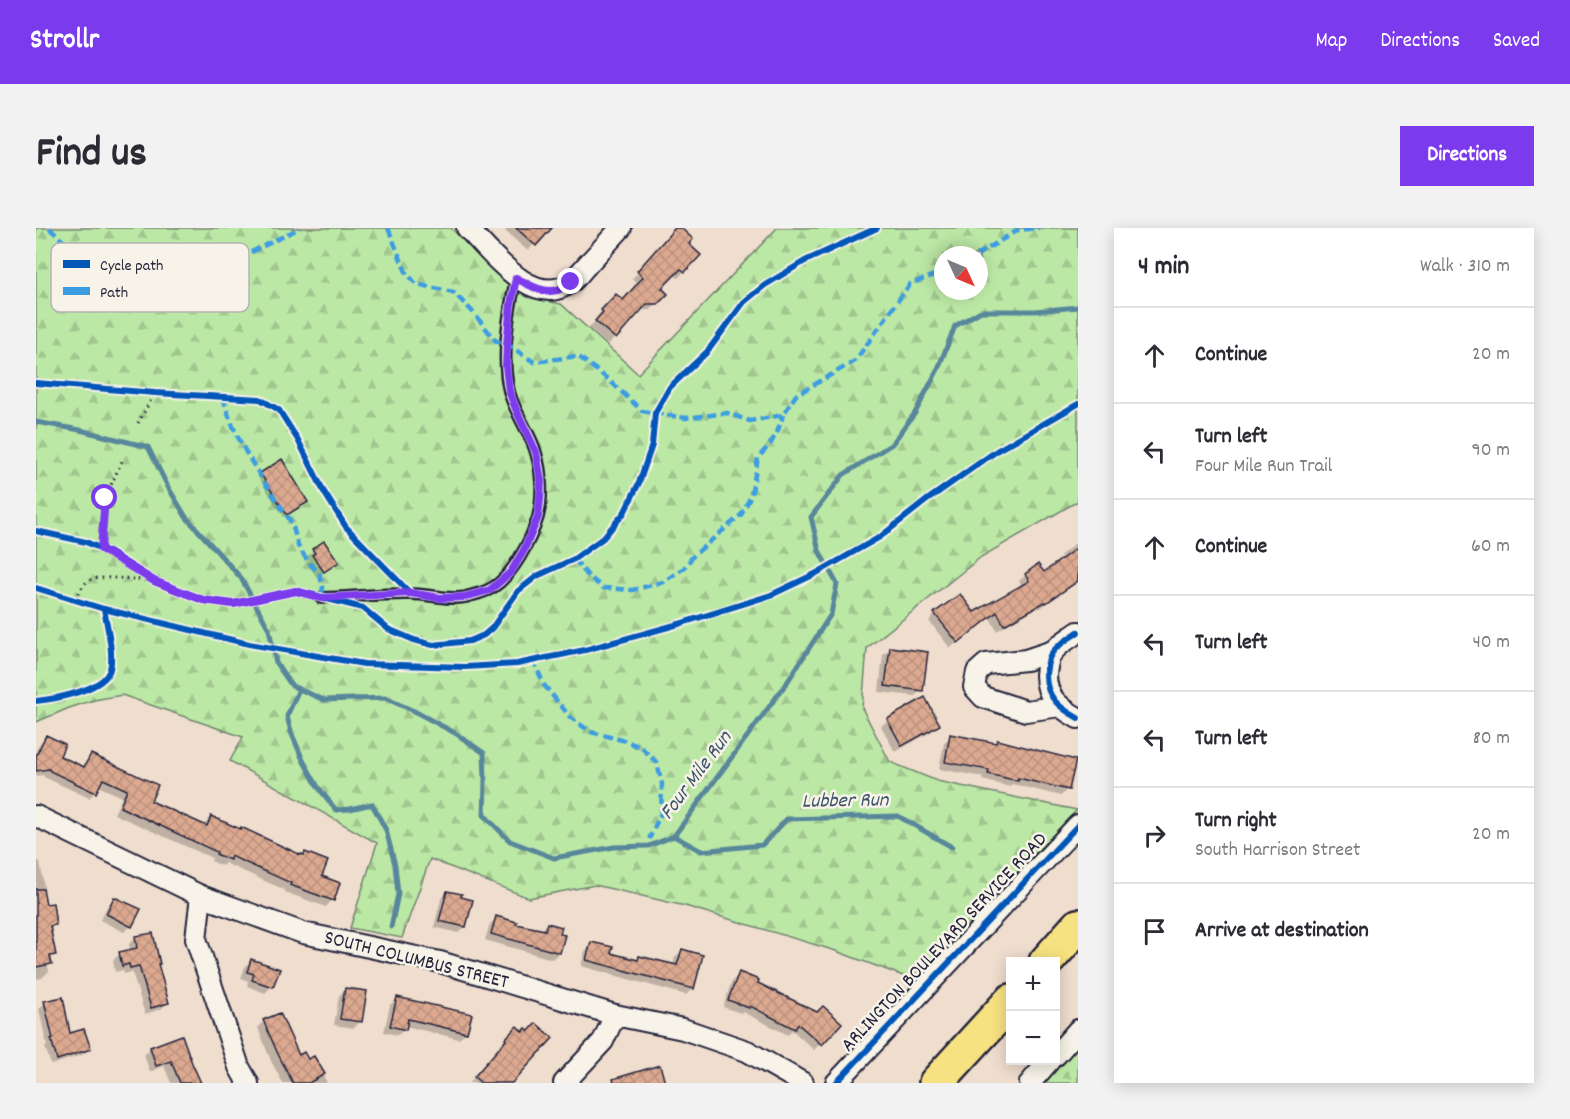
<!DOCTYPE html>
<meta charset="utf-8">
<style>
body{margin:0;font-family:Dekko,sans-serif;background:#f2f2f3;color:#2b2b33}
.controls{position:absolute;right:18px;bottom:18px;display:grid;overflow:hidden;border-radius:0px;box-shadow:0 3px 15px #0003}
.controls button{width:54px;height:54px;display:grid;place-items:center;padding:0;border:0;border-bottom:2px solid #e1e1e2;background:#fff;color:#2b2b33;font:30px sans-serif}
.compass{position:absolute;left:898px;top:18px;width:54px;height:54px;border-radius:50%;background:#fff;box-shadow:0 3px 15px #0003;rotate:134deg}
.stop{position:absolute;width:18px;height:18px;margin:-14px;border:4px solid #7c3aed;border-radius:50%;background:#fff}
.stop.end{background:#7c3aed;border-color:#fff;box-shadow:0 2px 6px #0008}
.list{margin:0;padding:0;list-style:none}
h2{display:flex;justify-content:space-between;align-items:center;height:78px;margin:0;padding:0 24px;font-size:26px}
h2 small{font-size:20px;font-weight:400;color:#7c7c81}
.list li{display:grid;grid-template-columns:39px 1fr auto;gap:18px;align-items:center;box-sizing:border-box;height:96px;padding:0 24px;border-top:2px solid #e1e1e2}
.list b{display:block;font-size:22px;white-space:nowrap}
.list p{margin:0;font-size:20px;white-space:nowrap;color:#7c7c81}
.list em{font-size:20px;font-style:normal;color:#7c7c81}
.icon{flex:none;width:33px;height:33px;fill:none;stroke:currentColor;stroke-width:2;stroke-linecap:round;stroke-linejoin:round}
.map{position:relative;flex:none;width:1042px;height:855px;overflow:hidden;border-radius:0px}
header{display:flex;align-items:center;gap:36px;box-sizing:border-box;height:84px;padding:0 30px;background:#7c3aed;color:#fff}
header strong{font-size:28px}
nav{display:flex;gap:33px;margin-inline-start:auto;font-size:21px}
.intro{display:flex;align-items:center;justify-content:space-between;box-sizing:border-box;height:144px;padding:0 36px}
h1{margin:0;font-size:42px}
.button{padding:15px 27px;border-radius:0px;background:#7c3aed;color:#fff;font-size:21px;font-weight:700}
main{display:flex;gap:36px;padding:0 36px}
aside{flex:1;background:#fff;border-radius:0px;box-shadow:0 3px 15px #0003}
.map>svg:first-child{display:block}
.forest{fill:url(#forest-firs);stroke:#6f8570;stroke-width:1.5;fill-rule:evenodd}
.shadow{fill:#0003}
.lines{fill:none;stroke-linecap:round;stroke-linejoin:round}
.stream{stroke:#59879b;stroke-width:5}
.building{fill:url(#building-cross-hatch);stroke:#22223b;stroke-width:1.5}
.lane-casing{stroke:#22223b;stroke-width:14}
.street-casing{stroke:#22223b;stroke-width:24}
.highway-casing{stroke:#22223b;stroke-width:38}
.path{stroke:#22223b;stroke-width:3;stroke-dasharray:1.5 4.5;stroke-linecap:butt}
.lane{stroke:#f7f3e8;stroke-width:9}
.street{stroke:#f7f3e8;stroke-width:20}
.highway{stroke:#f7e281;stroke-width:33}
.quiet{stroke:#3c9ce2;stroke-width:4.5;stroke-dasharray:9 4.5;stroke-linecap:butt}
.cycleway-casing{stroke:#f7f3e8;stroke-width:10}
.cycleway{stroke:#0057b8;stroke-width:6}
.route{stroke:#7c3aed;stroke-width:8}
.labels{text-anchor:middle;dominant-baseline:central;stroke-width:5;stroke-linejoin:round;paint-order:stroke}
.street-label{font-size:20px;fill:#22223b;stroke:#f7f3e8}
.water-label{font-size:21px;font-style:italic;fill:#3d556b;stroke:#f7f3e8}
.key{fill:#f7f3e8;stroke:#b7b4b4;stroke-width:1.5}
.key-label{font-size:16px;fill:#22223b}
</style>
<header>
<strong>Strollr</strong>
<nav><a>Map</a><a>Directions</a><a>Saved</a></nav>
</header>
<div class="intro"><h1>Find us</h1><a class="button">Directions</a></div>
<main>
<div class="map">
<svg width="1042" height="855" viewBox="0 0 1042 855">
<defs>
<pattern id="forest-firs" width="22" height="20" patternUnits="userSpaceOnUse" patternTransform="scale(1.5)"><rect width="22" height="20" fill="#bce8a5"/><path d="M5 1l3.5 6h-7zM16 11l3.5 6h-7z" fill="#a1c78f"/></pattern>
<pattern id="building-cross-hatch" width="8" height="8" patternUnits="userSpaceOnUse" patternTransform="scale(1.5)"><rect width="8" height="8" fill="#dca990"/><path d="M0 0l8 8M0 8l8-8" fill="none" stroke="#bc917d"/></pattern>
</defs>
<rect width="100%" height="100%" fill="#efddce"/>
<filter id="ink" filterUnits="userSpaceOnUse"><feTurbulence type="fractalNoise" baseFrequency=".0167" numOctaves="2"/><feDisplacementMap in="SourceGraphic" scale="12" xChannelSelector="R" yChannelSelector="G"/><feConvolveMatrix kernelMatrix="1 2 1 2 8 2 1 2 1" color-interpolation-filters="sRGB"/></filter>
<g filter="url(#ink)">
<g class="forest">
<path d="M0,0H415L466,51L491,69L525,76L602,146L741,0H1042V273L945,329L831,420L826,480L854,534L901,553L1041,582L964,662L881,753L797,722L649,678L559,657L493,670L394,631L366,710L314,700L341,615L194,533L207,509L86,467L58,472L33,480L0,494ZM907,27H943V63H907Z"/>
<polygon points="1042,817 1042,855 1009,855"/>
</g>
<g class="shadow">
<polygon points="472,0 511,0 492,23 469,3"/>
<polygon points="631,11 650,16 663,27 642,50 637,46 624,60 630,66 614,82 604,82 572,117 553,100 561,91 560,90 573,74 587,74 602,56 596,51"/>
<polygon points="225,246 268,276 248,289 222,249"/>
<polygon points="1042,313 1042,353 1003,381 1002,379 961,403 954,390 914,420 893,393 899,386 938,386 986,358 983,353 990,347 1007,346 1027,332 1024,328"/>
<polygon points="288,315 301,334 294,340 281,350 271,335 273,333 270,329"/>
<polygon points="854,421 885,462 879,468 843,464 847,427"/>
<polygon points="852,492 902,497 895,504 859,524 845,498"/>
<polygon points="915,508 958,516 961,513 1031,561 1025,568 976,556 974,559 946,552 947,549 903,541 908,515"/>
<polygon points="10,509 22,529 46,540 49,534 55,528 113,574 168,598 175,590 284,649 296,672 290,679 249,664 249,662 189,635 186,638 175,633 176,630 78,586 86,569 62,558 59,564 53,570 8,549 7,547 0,548 0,523 4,515"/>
<polygon points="4,633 11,678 18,697 14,701 19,726 13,732 14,735 12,738 13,743 6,750 0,751 0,634"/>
<polygon points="412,664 424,670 429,699 422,705 398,699 405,671"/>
<polygon points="79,670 95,698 88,704 64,692 72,677"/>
<polygon points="461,690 479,697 505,702 511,697 523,707 523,725 516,731 449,712 454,696"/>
<polygon points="115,706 121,737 132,774 125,781 109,786 96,744 88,746 87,742 79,744 77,732 84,726 94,723 93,716 99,710"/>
<polygon points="556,716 574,726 600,733 604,730 637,738 639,729 646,723 657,760 650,767 545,738 549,723"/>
<polygon points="215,732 236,758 229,765 211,758 212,753 205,750 209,739"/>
<polygon points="703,746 721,755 803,795 778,822 756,802 752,807 707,784 705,785 687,779 696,753"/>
<polygon points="309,761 325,793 318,800 298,797 303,768"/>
<polygon points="361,771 430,804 423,811 369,798 369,801 362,807 348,804 354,777"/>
<polygon points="9,775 33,807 53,821 46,827 15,837 9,819 11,818 3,781"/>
<polygon points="228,793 262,829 272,833 278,830 291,855 247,855 235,833 222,800"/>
<polygon points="481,800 487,806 474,855 433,855"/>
<polygon points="146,809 164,855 135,855 128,838 114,844 108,827 114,820"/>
</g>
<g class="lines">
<g class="stream">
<polyline points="0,194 44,202 112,219 132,259 150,289 205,350 233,401 240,435 256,458 288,472 349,470 378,483 419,505 448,525 449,552 448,587 474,613 518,630 578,619 613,618 638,608 752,453 795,386 801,356 783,323 775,289 807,247 856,216 879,185 902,141 919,98 945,83 999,83 1042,79"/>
<polyline points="263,461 251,488 255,504 267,532 282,559 300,582 314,581 336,576 350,602 359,637 362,666 355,699"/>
<polyline points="638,608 665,623 726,617 751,591 862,588 916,619"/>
</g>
</g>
<g class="building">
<polygon points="480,0 516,0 500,18"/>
<polygon points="639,0 645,0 657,11 653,16 665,27 649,44 645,41 626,60 632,66 622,76 611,76 580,111 559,93 567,84 565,82 580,66 587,72 607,49 601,43"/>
<polygon points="246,231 272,274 251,287 224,245"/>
<polygon points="288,313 303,334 288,344 276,327 279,325 276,321"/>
<polygon points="1042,319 1042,353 1010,375 1009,374 968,397 961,384 922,415 898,385 924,366 938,384 993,353 989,346 1002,336 1008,344"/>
<polygon points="854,419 892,424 887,463 849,458"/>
<polygon points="889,469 904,497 866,518 851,491"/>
<polygon points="914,506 960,515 961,512 1040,532 1033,562 982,550 982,553 952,546 953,542 909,534"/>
<polygon points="10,507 29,516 24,528 48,539 55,526 122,557 115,573 171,598 175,588 204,601 205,599 265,627 266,626 268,627 269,624 292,633 286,648 304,655 298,673 254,657 255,655 195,628 194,632 180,626 181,624 84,579 91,562 67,551 60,565 14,543 13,541 0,543 0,528"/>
<polygon points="0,661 7,661 10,676 17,675 20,697 14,698 20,727 14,728 16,736 0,739"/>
<polygon points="411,663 426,666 425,669 437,672 430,699 403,693"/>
<polygon points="78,669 105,681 96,699 70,686"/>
<polygon points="460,688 481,694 480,696 509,702 511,695 526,699 524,706 529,707 524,725 455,706"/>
<polygon points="117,705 124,736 122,736 133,775 115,780 103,738 94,740 93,736 86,738 83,724 101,720 99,708"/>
<polygon points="555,714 577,719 575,725 602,732 603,728 641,737 646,721 667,727 658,761 550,732"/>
<polygon points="215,731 244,741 237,759 216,752 218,746 211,744"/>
<polygon points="703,744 723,752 722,755 781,784 787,778 806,795 786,817 762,796 759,801 714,778 713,780 692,772"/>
<polygon points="309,760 331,763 326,794 304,791"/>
<polygon points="27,769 34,805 48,801 55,821 21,832 15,811 17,811 8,773"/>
<polygon points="361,769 436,786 431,805 372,791 370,802 354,798"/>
<polygon points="244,785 263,827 268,824 272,831 278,828 289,846 273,855 257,855 242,826 227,792"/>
<polygon points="500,795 517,810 476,855 445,855 438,849 470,812 469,811 481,798 487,804 490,800 493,803"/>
<polygon points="146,807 156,835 165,855 144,855 135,833 120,838 114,819"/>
<polygon points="624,837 629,855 578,855 577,851"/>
</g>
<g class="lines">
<defs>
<path id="lane" d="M285,370C314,369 343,366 371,366C391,365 410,373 430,369C437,367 446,365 452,362C475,352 495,312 502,289C507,269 506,245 500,225C495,205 478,185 473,163C465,131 473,82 480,50"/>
<g id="street">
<path d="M431,0C454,23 498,83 535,54C541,50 545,43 551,37C562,25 574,12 585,0"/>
<path d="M1042,404C1034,410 1021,417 1016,425C1011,432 1011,439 1010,447C1010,470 1024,480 1042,490"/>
<polyline points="1017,423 990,432 950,436 941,444 938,459 947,469 990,483 1024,478"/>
<polyline points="0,588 165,668 267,705 404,734 579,787 647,801 711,823 767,855"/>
<polyline points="165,668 160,711 203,839 212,855"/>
<polyline points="1020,827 1042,802"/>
<polyline points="528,855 567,813 579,787"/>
<polyline points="800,855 1042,597"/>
<polyline points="994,855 1014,832"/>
</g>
<g id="highway">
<polyline points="1010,734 1042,698"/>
<polyline points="900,855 975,773"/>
</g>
</defs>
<use href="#lane" class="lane-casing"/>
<use href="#street" class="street-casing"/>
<use href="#highway" class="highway-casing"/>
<g class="path">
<polyline points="102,195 119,165"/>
<polyline points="65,321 69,270 86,233"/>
<path d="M40,371C44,364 46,356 54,352C64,347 105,352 118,353"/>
<polyline points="197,376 246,365"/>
</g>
<use href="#lane" class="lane"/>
<use href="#street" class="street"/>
<use href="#highway" class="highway"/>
<g class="quiet">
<polyline points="13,0 38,23 64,33 94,36 135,42 167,39 199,32 264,0"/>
<polyline points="352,0 370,44 380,56 417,64 435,82 460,113 471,116 498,134 542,128 573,152 606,183 650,190 691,185 714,193 747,187 760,167 819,133 874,56 907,44"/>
<polyline points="941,27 982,2 1003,0"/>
<path d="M187,169C198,213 226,250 251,288L256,295L262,318L273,335L283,345L287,359L285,370"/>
<polyline points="538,331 552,348 567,360 597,362 627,354 648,340 657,328 705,287 715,268 722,230 735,215 742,202 747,187"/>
<polyline points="497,431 508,457 535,490 555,504 590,513 606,520 621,535 626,556 625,585 613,611"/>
</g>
<defs>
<g id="cycleway">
<polyline points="0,155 119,165 224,171 243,182 262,212 288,264 310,299 374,365"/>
<polyline points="0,303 50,314 74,325 118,353 167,372 197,376 260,363 327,380 352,401 378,412 397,417 434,413 448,407 456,400 482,363 501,348 538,331 567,310 588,285 603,255 616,217 619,185 634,159 671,124 708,74 729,57 769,33 841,0"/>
<polyline points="0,360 68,381 213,416 328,436 429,439 481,436 549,422 643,396 735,367 779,346 844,309 891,272 962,222 1042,176"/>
<path d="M1042,404C1034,410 1021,417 1016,425C1011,432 1011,439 1010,447C1010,470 1024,480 1042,490"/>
<path d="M0,473C19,471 69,462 74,441C78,425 71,398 68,381"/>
<polyline points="800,855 1042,597"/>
</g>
</defs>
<use href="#cycleway" class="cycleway-casing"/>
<use href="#cycleway" class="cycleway"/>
</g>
</g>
<g class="lines" filter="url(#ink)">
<path class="route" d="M69,270L65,321L118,353L167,372L197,376L260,363L285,370L374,365L404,370L428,369L454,362L475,344L488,322L502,289L504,272L505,253L500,224L482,186L473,163L470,138L471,116L475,76L480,50C493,57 507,66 522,62C526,60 531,56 535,54"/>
</g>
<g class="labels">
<g class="street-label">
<text transform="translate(909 715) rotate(-47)">ARLINGTON BOULEVARD SERVICE ROAD</text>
<text transform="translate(380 733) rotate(14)">SOUTH COLUMBUS STREET</text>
</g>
<g class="water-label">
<text transform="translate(661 548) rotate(-53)">Four Mile Run</text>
<text transform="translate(809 574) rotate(-1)">Lubber Run</text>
</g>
</g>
<rect x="15" y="15" width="198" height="69" rx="9" class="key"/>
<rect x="27" y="32" width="27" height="8" fill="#0057b8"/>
<rect x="27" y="59" width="27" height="8" fill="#3c9ce2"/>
<g class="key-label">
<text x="64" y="42">Cycle path</text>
<text x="64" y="69">Path</text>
</g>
</svg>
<div class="controls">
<button>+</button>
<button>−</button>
</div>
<svg class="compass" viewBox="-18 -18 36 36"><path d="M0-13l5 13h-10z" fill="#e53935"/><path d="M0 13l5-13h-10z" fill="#7c7c81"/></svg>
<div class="stop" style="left:69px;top:270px"></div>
<div class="stop end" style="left:535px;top:54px"></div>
</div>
<aside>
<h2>4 min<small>Walk · 310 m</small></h2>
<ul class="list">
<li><svg class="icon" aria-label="ahead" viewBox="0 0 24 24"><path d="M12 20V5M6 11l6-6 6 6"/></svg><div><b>Continue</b></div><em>20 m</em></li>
<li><svg class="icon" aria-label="left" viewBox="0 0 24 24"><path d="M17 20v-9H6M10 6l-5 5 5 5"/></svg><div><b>Turn left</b><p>Four Mile Run Trail</p></div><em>90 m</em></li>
<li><svg class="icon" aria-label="ahead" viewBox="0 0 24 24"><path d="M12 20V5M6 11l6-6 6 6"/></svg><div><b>Continue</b></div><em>60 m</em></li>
<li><svg class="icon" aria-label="left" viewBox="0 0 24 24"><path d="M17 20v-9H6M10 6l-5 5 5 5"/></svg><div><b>Turn left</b></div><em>40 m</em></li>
<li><svg class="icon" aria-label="left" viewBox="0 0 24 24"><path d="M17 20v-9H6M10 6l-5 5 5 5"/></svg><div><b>Turn left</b></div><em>80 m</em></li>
<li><svg class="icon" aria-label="right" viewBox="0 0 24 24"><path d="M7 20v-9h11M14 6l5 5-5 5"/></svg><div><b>Turn right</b><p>South Harrison Street</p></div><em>20 m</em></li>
<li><svg class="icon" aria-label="arrive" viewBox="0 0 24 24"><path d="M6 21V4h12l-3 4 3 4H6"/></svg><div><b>Arrive at destination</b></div></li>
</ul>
</aside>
</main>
